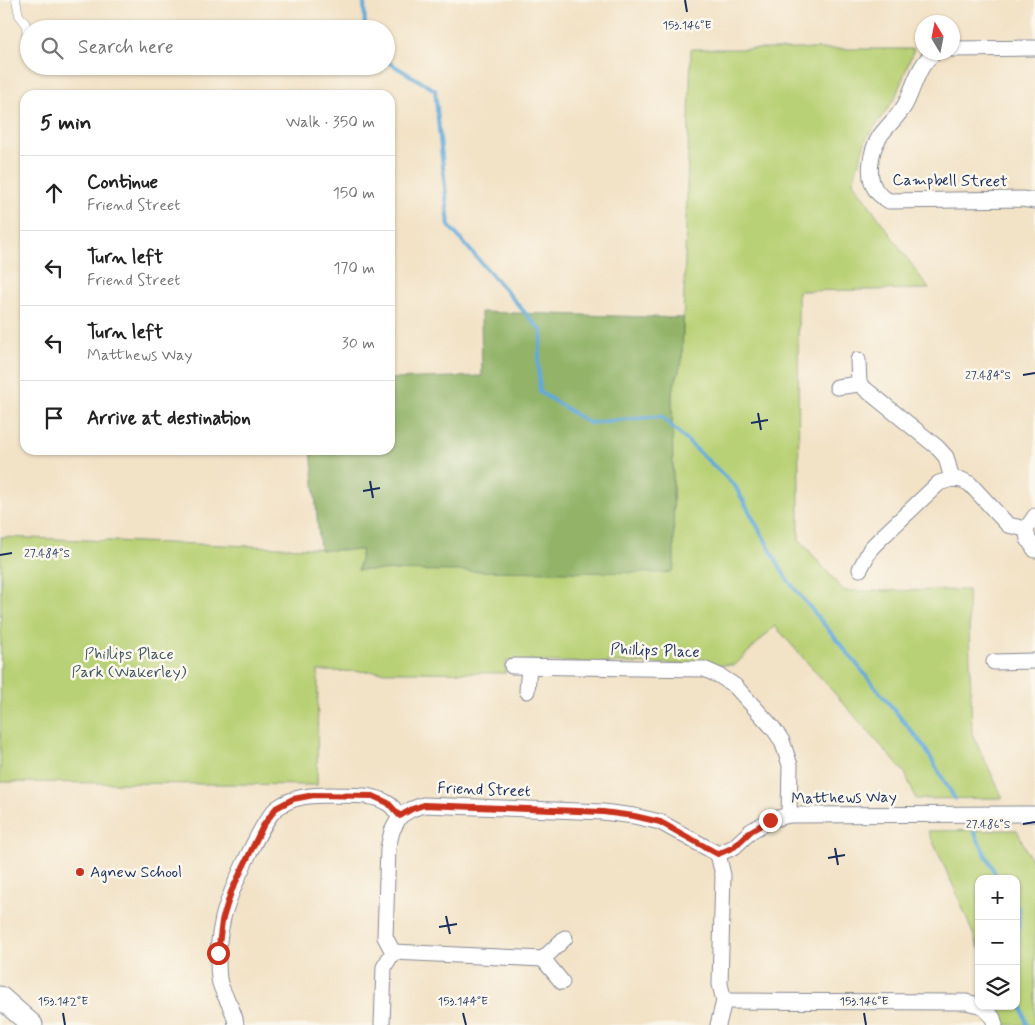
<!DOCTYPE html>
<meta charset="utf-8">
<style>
body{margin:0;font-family:Mynerve,sans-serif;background:#f6f6f6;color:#222}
.controls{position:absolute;right:15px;bottom:15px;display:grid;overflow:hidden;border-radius:10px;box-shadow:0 1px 4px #0004}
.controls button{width:45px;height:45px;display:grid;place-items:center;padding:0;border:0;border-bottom:1px solid #e0e0e0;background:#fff;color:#222;font:25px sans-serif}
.compass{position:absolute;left:915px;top:15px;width:45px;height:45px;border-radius:50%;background:#fff;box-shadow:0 1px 4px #0004;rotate:350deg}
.stop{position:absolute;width:15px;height:15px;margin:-11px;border:4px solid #c8321e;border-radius:50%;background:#fff}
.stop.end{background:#c8321e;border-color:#fff;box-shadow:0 1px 5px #0008}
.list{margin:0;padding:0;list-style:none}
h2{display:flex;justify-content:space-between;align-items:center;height:65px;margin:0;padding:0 20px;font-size:21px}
h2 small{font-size:16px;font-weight:400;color:#767676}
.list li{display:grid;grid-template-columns:32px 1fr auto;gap:15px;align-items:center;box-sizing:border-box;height:75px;padding:0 20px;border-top:1px solid #e0e0e0}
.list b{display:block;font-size:19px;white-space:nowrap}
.list p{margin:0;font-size:16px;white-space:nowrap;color:#767676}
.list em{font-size:16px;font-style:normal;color:#767676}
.icon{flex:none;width:28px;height:28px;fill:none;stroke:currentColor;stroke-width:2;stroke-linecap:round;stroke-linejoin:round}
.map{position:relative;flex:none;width:1035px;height:1025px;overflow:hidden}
.search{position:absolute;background:#fff;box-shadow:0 1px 4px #0004;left:20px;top:20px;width:375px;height:55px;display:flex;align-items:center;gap:12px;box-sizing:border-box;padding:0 18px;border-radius:28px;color:#767676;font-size:19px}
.panel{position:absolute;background:#fff;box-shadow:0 1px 4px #0004;left:20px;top:90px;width:375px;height:365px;border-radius:15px}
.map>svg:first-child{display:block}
.green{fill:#b9d176;stroke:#6a806a}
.forest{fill:#92b367;stroke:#567162}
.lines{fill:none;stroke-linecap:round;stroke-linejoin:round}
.stream{stroke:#62aad9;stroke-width:4}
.lane-casing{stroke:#868892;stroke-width:9}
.street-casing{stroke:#868892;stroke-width:17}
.secondary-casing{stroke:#868892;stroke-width:23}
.lane{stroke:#fff;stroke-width:8}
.street{stroke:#fff;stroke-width:15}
.secondary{stroke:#fff;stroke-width:21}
.route{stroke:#c8321e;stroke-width:6}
.ticks{fill:none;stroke:#1b2f5e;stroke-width:2}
.poi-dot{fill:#c8321e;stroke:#fbf7ec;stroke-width:2}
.labels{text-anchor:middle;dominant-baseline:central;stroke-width:5;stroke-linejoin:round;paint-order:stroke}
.street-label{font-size:16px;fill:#1b2f5e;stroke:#fbf7ec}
.park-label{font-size:16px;fill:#425864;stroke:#fbf7ec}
.poi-label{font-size:16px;fill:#1b2f5e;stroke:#fbf7ec;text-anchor:start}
.ticks-label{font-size:12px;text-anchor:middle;fill:#1b2f5e;stroke:#fbf7ec;stroke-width:5;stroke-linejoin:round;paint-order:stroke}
</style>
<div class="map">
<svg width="1035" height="1025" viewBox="0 0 1035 1025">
<rect width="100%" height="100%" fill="#fbf7ec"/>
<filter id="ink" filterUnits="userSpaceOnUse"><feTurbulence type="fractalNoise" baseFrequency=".02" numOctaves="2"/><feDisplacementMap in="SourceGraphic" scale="10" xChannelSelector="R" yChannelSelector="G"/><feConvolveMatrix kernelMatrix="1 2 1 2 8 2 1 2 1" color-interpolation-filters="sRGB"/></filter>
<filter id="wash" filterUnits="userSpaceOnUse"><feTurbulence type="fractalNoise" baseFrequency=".0096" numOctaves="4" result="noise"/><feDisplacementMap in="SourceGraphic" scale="20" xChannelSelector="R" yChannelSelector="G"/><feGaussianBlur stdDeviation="1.12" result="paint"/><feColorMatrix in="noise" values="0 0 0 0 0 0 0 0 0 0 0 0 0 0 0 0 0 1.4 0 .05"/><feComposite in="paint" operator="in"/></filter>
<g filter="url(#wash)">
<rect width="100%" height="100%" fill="#f2e2c6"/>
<g class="green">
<polygon points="691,49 914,49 895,98 866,139 853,182 929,289 798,291 799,539 844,591 968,590 972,734 1003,798 916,799 905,773 775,626 735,665 506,661 506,673 318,671 317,785 0,782 1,537 362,550 358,569 672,571 674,566 672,392 682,361"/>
<polygon points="1017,830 1035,869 1035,1025 1005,1025 999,1006 1016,1006 1016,879 979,879 979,949 956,892 928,831"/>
</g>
<polygon class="forest" points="481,312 683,318 682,361 672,392 674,566 672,571 666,573 358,570 362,550 320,550 311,450 390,450 390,379 482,376"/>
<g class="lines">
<g class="stream">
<polyline points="364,0 365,29"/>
<polyline points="386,61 435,90 449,226 542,332 538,363 540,392 589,423 661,416 735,486 786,578 923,745 955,799"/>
<polyline points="974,832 998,879"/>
<polyline points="1016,905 1019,909 1016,986 1027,1025"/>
</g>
</g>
</g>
<g filter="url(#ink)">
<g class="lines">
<defs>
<polyline id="lane" points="16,0 19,15 26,24 27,56"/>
<g id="street">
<polyline points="952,49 1035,48"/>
<path d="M936,52C918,63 914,88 905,105C898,117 888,125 880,136C870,151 865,180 879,194C882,197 886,199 889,201L1022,199L1035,201"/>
<polyline points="859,384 937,447 946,457 952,479 962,480 970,484 1008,525 1026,529"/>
<polyline points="837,387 859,384 858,360"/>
<polyline points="1035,516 1026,529 1028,539 1035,550"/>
<polyline points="860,569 871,548 881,538 939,483 952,479"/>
<polyline points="994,662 1035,661"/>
<polyline points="512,666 704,669 720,676 735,686 773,728 782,741 790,765 789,815"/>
<polyline points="527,691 529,667"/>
<polyline points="393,952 543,959"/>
<polyline points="562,982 543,959 565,938"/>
<polyline points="724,1001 966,1002 979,1005"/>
<polyline points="983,1006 993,1018 995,1025"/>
<path d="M236,1025C235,1008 221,994 219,979C217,961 218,941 222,923C225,902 262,819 277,808C293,796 312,795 331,795C350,796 371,793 387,803C392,805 396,812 400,816L412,809L423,805L603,812L634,816L660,822L718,854"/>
<polyline points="382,1025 384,967 393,952 385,937 388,848 392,831 400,816"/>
<polyline points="718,1025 724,1001 720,984 723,875 718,854 734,847 751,831 770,820 789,815 1035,814"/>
</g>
<polyline id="secondary" points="0,997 32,1025"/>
</defs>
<use href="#lane" class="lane-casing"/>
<use href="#street" class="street-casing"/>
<use href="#secondary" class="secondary-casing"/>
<use href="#lane" class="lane"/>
<use href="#street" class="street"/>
<use href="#secondary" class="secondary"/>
</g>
</g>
<g class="lines" filter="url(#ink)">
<polyline class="route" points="218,953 222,921 231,892 263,826 276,808 293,799 314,795 373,796 388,803 400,816 412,809 424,805 603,812 634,816 660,822 718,854 734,847 751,831 770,820"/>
</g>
<path class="ticks" d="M685,0L687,12M1023,375L1035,373M758,413L761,430M751,423L768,420M370,481L373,498M363,491L380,488M0,555L12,553M1023,824L1035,822M835,848L838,865M828,858L845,855M446,916L450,934M439,927L457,924M63,1013L65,1025M463,1013L466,1025M864,1013L866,1025"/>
<circle class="poi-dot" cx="80" cy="872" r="5"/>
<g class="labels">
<g class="street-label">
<text transform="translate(950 181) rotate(1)">Campbell Street</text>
<text transform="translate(655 651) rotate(2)">Phillips Place</text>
<text transform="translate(484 790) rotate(2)">Friend Street</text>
<text transform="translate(844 798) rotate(-1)">Matthews Way</text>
</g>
<g class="park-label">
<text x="129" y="654">Phillips Place<tspan x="129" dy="18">Park (Wakerley)</tspan></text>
</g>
<g class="poi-label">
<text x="90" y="872">Agnew School</text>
</g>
</g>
<g class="ticks-label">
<text x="687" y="29">153.146°E</text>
<text x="988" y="379">27.484°S</text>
<text x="47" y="557">27.484°S</text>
<text x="988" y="828">27.486°S</text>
<text x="63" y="1005">153.142°E</text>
<text x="463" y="1005">153.144°E</text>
<text x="864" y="1005">153.146°E</text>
</g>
</svg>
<div class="controls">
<button>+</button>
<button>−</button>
<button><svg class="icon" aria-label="layers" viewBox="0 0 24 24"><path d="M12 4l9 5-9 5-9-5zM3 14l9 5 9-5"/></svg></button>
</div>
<svg class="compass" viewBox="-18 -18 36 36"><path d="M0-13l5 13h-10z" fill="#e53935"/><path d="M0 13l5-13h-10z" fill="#767676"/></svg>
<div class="stop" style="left:218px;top:953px"></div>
<div class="stop end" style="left:770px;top:820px"></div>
<div class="search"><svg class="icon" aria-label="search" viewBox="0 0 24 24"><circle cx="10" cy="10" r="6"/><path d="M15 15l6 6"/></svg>Search here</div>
<section class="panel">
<h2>5 min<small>Walk · 350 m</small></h2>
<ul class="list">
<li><svg class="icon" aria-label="ahead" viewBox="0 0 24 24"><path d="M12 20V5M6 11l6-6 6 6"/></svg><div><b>Continue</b><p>Friend Street</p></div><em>150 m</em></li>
<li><svg class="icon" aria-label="left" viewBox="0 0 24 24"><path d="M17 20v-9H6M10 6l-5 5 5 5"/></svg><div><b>Turn left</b><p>Friend Street</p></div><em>170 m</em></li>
<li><svg class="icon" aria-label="left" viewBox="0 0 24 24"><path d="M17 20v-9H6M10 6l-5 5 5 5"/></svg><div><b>Turn left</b><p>Matthews Way</p></div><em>30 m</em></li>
<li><svg class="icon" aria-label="arrive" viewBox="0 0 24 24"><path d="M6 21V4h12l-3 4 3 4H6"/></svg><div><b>Arrive at destination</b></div></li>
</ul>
</section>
</div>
